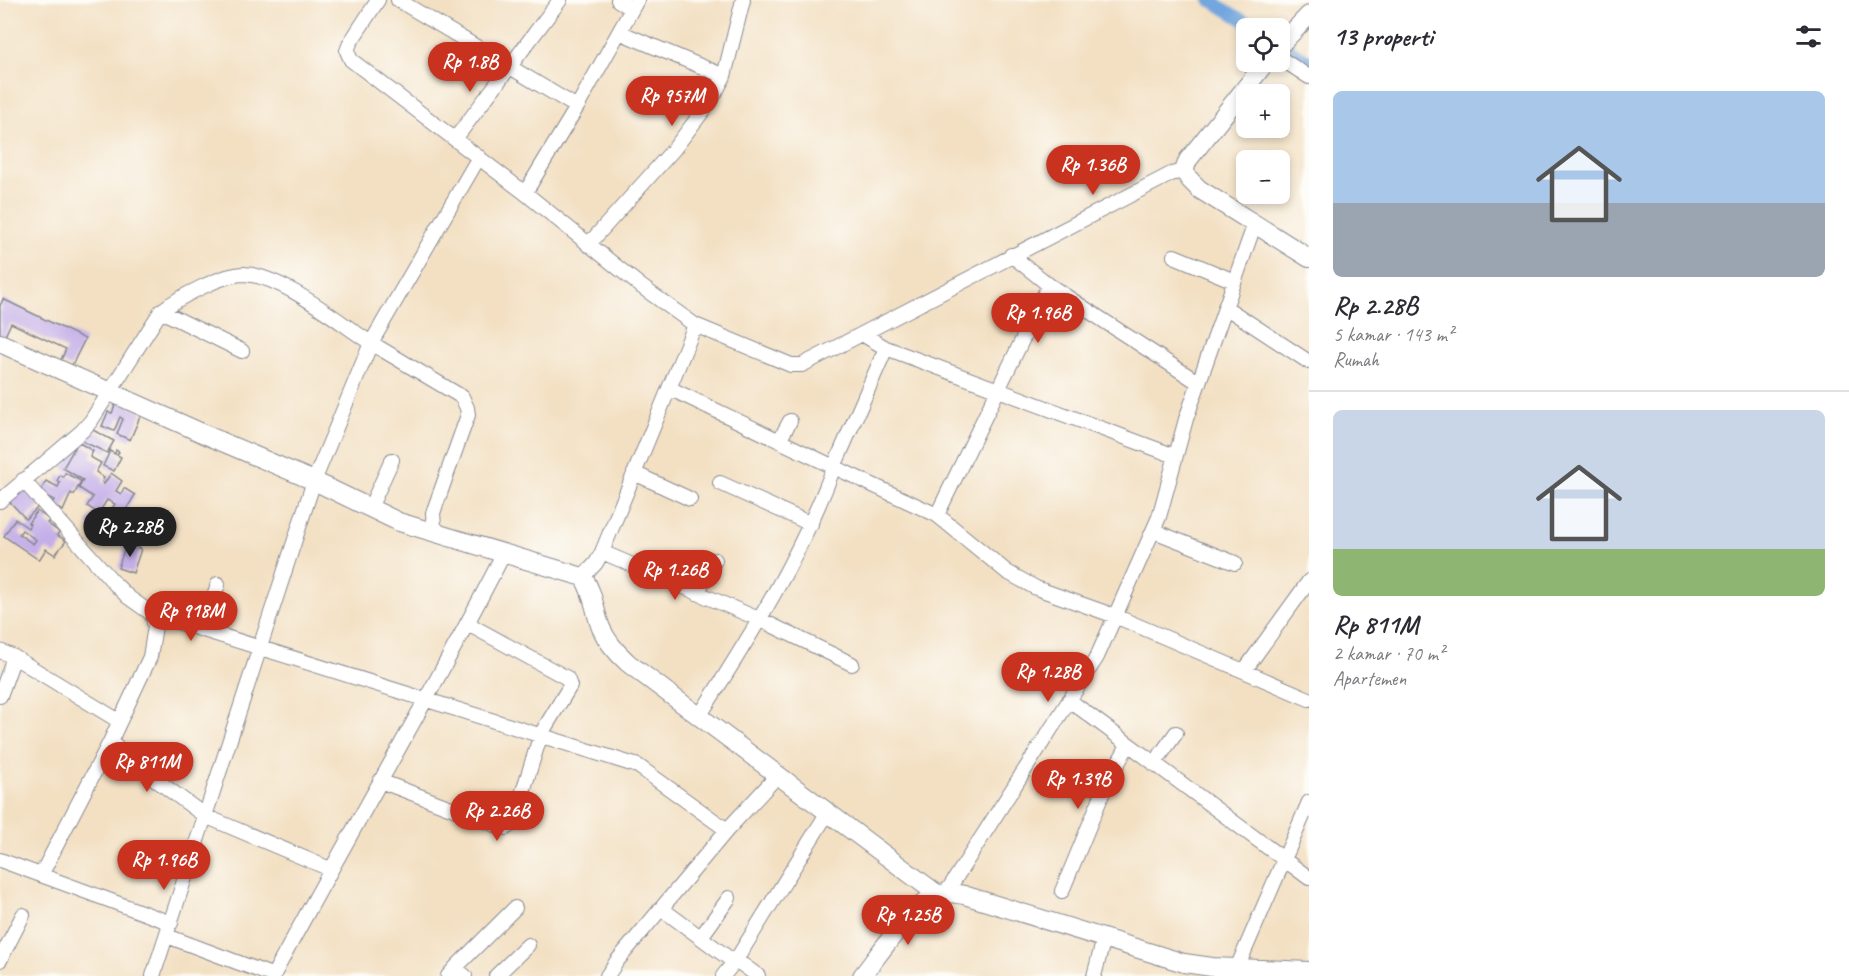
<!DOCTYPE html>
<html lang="id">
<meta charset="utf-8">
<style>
body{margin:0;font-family:Caveat,sans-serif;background:#f7f7f7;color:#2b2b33;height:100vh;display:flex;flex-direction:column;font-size:22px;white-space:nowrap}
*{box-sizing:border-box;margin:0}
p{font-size:20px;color:#7c7c81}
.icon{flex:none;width:33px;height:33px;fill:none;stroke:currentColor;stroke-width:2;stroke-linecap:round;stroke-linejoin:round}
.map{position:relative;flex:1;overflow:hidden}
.side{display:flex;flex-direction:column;background:#fff;width:540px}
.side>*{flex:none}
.tools{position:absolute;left:1236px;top:18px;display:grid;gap:12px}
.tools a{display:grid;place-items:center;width:54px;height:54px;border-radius:9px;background:#fff;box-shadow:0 3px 9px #0003;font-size:30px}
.price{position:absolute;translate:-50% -51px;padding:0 14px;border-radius:21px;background:#c8321e;color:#fff;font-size:20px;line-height:39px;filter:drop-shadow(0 2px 3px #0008)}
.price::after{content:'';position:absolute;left:50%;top:36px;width:18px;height:14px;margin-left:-9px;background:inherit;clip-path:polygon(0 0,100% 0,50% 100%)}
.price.selected{background:#222;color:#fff}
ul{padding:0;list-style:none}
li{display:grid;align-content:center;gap:12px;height:318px;padding:0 24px}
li+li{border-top:2px solid #e1e1e2}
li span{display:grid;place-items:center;height:186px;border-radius:9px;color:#555}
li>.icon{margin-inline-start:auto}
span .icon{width:108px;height:108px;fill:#fffc;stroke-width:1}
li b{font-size:26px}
h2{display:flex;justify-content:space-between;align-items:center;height:72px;padding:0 24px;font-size:26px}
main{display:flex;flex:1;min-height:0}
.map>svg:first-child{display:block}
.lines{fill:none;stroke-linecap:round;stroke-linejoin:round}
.canal{stroke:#72a6de;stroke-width:12}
.building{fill:#c4afe8;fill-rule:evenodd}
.minor-casing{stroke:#878890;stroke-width:16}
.tertiary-casing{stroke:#878890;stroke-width:20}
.minor{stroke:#fff;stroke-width:14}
.tertiary{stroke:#fff;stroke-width:18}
</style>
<main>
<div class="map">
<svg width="1309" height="976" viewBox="0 0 1309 976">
<rect width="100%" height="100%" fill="#fdfcf7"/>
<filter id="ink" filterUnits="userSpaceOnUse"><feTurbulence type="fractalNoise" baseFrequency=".0167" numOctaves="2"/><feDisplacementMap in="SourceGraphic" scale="12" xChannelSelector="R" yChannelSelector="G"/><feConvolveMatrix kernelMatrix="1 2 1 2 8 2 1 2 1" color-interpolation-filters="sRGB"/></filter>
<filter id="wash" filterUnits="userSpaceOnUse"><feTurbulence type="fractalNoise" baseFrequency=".008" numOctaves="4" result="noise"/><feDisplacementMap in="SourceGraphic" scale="24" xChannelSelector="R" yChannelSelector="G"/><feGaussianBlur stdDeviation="1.35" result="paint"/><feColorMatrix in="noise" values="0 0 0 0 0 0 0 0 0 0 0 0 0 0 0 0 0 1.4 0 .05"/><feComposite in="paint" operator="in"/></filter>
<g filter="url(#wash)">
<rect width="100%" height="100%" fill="#f3e0c3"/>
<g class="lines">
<!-- canal -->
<path class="canal" d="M1210,0L1256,28
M1280,43L1309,61"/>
</g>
<g id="blocks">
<!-- building -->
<path class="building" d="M3,299L85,339L71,367L60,362L66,349L11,323L4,338L0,335V306Z
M118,399L142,412L130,440L117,434L123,419L120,417L114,431L102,426L108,412L112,413Z
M89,428L114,441L107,453L82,441Z
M78,442L93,451L90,457L101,463L96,472L104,478L102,482L104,484L111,473L122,481L116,491L121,494L124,488L135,495L120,520L109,513L115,504L107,500L100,511L121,524L112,540L87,524L95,511L87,506L93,497L79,488L83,480L63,468Z
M116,450L119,452L117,455L121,457L114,471L103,466L110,451L115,454Z
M65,473L81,481L74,495L71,493L63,511L51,505L54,500L44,495L45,493L41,491L46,481L58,487L60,483L57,481L60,475L63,477Z
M22,487L40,505L26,519L9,501Z
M37,511L50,520L47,523L59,532L57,535L66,541L55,555L46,549L39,560L4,536L15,519L28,528L30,524L28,523ZM22,530L36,540L33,544L19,534Z
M126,544L141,549L133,573L118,568Z"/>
</g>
</g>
<g filter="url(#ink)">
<use href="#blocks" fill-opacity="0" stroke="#878890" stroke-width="1.5"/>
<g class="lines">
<defs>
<path id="minor" d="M378,0L350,43L347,51L351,60L525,193L642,287L695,325L791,365H802L1171,174L1184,171
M398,0L577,107
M618,0L632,9
M619,32L724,76
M1280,58L1309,77
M455,139L560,0
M525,193L577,107L637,0
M588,245L674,149L712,99L724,76L743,0
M1011,255L1049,285L1199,383
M1174,256L1234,281
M1225,307L1309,362
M161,311L242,351
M862,334L886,348L1175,456
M886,348L834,467L937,515L1007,572L1036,588L1115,616L1309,699
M669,388L834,467C801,556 751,635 700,715
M779,441L790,421
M634,473L690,499
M23,480L115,584L128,597L152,614L638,766L727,830L617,961L607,976
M720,483L811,524
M0,501L82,431L91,421L161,311C178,298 222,274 244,274C283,276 337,321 371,343C401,361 432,379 462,397L467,408L468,415L433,513L434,526L443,537
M370,508L392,460
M937,515L1049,285
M1154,531L1235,563
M602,552L761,620L852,664
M583,577L596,563L602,552L695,325
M697,593L715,560
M204,629L218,584
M0,651L14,657L119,721
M1244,671L1309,581
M0,696L14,657
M1069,700L1309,878
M110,742L159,782L205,816L330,869
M1154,764L1176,733
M380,781L501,827L506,828L513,823L541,734L570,686L567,678L468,624
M727,830L779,774
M0,860L171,923
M41,875L110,742L150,657L155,626L152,614
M1062,891L1106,785L1128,745
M946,893L1097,657L1159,517L1186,419L1255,223
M662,909L734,962
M167,936L274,976
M701,937L729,898
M0,960L23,915
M736,960L758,976
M455,968L515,908
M1237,968L1309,802
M153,976L314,481L371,343L479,157
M273,976C349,834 431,696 504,553
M448,976L455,968L465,976
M496,976L528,945
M723,976L736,960L828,812
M1094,976L1104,938"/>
<path id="tertiary" d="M1280,45L1309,15
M1266,62L1188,160L1184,171L1190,180L1199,189L1309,258
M0,343L220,441L314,481L399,522L583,577C594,593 594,610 601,628C607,642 617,653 628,663L937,894
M862,976C878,956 916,899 940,894C948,892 957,894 964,895L1184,963L1212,967L1309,971"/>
</defs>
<!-- minor casing -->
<use href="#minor" class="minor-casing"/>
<!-- tertiary casing -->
<use href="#tertiary" class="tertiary-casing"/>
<!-- minor -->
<use href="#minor" class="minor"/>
<!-- tertiary -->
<use href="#tertiary" class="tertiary"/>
</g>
</g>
</svg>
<div class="tools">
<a><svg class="icon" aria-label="locate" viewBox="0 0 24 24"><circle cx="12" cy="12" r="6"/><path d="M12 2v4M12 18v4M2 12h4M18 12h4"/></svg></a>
<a>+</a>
<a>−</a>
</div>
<b class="price" style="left:470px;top:93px">Rp 1.8B</b>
<b class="price" style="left:672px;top:127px">Rp 957M</b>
<b class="price" style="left:1093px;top:196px">Rp 1.36B</b>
<b class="price" style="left:1038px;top:344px">Rp 1.96B</b>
<b class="price selected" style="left:130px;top:558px">Rp 2.28B</b>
<b class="price" style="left:675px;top:601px">Rp 1.26B</b>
<b class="price" style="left:191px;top:642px">Rp 918M</b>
<b class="price" style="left:1048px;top:703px">Rp 1.28B</b>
<b class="price" style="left:147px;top:793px">Rp 811M</b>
<b class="price" style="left:1078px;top:810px">Rp 1.39B</b>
<b class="price" style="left:497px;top:842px">Rp 2.26B</b>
<b class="price" style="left:164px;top:891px">Rp 1.96B</b>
<b class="price" style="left:908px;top:946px">Rp 1.25B</b>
</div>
<section class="side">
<h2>13 properti<svg class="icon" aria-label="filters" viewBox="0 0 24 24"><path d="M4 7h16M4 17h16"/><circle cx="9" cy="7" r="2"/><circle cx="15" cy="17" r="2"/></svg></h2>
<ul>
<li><span style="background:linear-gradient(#a9c7e8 60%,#9aa5b1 0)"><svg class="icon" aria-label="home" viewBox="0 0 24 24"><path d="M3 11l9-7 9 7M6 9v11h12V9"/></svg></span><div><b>Rp 2.28B</b><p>5 kamar · 143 m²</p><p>Rumah</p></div></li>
<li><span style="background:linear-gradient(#c9d6e8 75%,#8fb573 0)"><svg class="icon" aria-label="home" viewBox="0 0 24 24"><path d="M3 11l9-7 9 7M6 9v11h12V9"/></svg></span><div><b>Rp 811M</b><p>2 kamar · 70 m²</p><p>Apartemen</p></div></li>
</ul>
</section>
</main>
